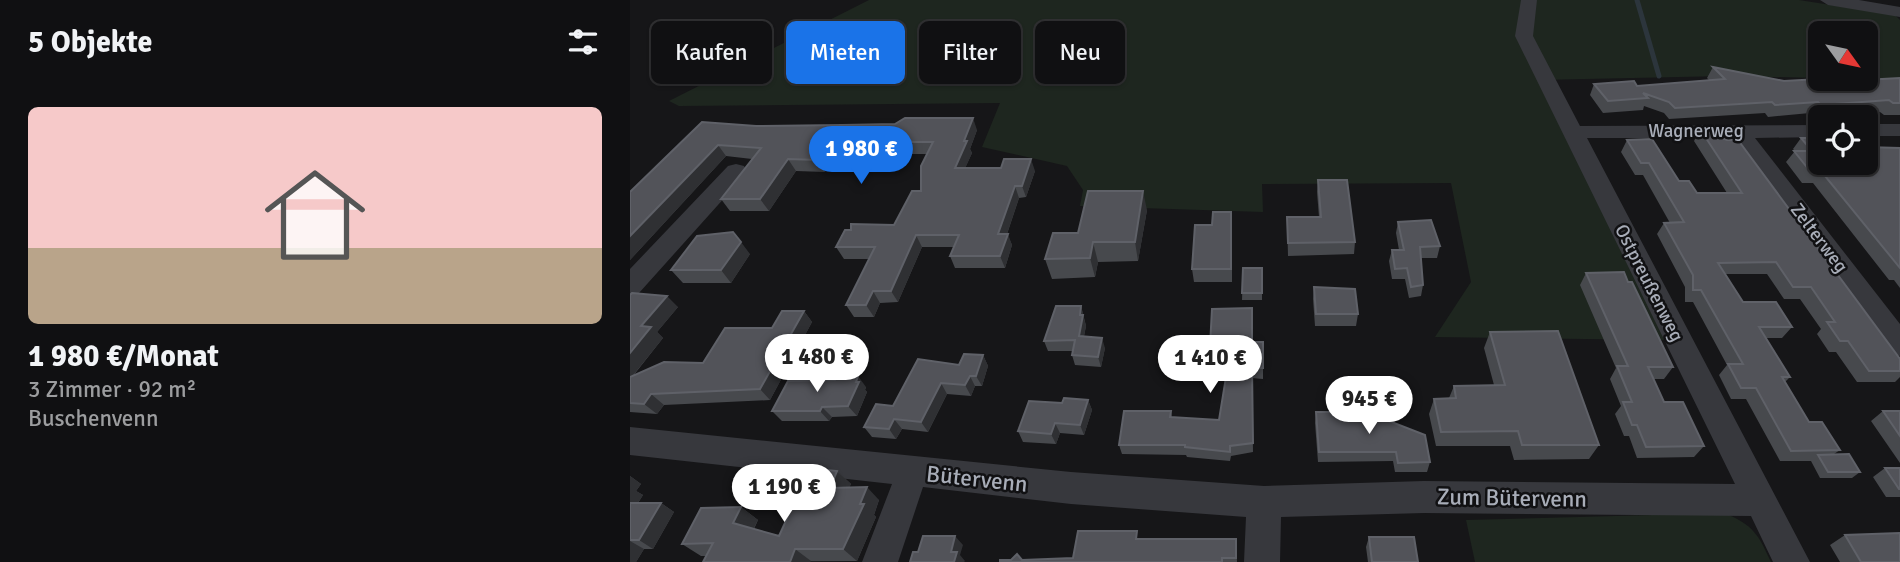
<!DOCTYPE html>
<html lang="de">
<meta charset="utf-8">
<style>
body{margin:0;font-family:Signika,sans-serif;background:#1e1e20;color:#f1f3f6;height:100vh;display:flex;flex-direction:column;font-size:26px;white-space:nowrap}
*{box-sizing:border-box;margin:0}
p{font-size:23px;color:#9c9d9f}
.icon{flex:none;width:38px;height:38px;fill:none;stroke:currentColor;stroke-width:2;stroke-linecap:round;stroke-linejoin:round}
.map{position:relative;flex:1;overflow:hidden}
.side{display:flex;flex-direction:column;background:#101012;width:630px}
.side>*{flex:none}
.guide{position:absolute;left:21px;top:21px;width:665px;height:63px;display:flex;gap:14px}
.needle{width:46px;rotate:123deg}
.controls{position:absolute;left:1178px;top:21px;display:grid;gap:14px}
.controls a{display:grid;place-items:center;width:70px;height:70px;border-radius:10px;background:#101012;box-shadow:0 2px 5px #0004,0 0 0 2px #303032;font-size:35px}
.price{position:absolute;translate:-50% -60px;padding:0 16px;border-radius:24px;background:#fff;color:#222;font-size:23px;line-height:46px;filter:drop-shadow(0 2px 4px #0008)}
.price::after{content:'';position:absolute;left:50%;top:42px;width:21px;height:16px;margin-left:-10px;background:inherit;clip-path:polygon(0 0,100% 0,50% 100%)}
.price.selected{background:#1a73e8;color:#fff}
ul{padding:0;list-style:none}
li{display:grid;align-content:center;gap:14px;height:371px;padding:0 28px}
li span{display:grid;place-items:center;height:217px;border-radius:10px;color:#555}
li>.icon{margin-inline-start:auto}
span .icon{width:126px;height:126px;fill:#fffc;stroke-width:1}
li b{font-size:30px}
h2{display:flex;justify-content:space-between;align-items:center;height:84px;padding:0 28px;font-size:30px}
.tag{padding:0 24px;border-radius:10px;background:#101012;box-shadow:0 2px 5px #0004,0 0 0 2px #303032;font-size:24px;line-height:63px}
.tag.selected{background:#1a73e8;color:#fff}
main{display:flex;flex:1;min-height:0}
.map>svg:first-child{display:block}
.green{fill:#1e261f}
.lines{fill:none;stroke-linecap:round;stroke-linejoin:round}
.stream{stroke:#2c353c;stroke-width:5}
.minor{fill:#37383d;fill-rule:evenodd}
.wall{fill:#47494d}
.shaded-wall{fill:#2f3033}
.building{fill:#525359;stroke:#5f6168;stroke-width:2}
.labels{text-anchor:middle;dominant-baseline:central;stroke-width:5;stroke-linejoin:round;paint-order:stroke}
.street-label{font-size:19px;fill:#a8adb8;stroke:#111113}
.near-street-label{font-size:23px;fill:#a8adb8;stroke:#111113}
</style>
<main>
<section class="side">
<h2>5 Objekte<svg class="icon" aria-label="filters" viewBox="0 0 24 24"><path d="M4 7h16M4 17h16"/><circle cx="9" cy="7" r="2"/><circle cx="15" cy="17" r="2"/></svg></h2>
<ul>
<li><span style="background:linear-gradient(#f6c9c9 65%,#b9a48a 0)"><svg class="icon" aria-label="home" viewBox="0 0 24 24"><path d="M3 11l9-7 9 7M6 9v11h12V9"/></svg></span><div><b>1 980 €/Monat</b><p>3 Zimmer · 92 m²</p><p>Buschenvenn</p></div></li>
</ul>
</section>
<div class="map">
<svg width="1270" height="562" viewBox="0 0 1270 562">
<rect width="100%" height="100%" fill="#161618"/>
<!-- green -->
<path class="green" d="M239,0H1169L1265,15L1270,20V80L1225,79H1236V33H1190V78L1096,76L908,80L1038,340L805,337L841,282L821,183L632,184L633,212L450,206L453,190L437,166L352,147L370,103L49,106L39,101Z
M1095,513C1124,526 1128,534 1141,562H845L836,520Z"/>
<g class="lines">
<!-- stream -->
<path class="stream" d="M1007,0L1029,76"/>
<!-- minor -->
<path class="minor" d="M891,0H907L903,36L950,126L1190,125V137L1125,138L1270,324V356L1260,353L1103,138H957L1180,562H1143L1121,516L794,513L651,517L650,562H614L616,517L441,504L293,487L268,562H232L262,484L0,455V427L441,472L634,486L794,481L1105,484L885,36Z
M1190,0H1229L1270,7V17L1198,5Z
M1236,124H1270V136H1236Z
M106,164L114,166L117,171L114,176L9,293L0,296V269L98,166Z"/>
</g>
<!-- wall -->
<path class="wall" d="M1083,67L1154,81L1234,80L1270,78V115H1254L1250,112L1183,117L1180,113L1138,117L1135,113L1039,119L1034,113L1014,106L1013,110L973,113L960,95L964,84L1007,86L1079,80L1077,78Z
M72,122L126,126L347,130L340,149L342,153L335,168L405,171L396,197L389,198L377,234L382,245L375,268H325L320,256L324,247H292L268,302L250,303L244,317H224L216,305L239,259H214L206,247L264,225L291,191L297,154H261L258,160H243L232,149L221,167H198L195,172L166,171L139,211H100L91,199L122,159L96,156L0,260V192Z
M1070,129L1270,359V377L1265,382H1227L1206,352H1199L1187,334L1191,329L1170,299H1154L1137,274H1095L1113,302L1162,327L1152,338H1136L1160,377L1155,382L1179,422L1210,450L1204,454L1230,472L1222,478H1190L1181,461H1150L1116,399H1101L1089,375L1097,365L1063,302H1055V287L1027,234L1034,223H1040L1013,175H1005L991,152L997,140L1049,181L1067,193H1097L1064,141Z
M1171,138L1190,163L1270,148V288L1264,280H1259L1183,183H1172L1156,162L1165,151L1163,149Z
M688,180L725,242L724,254L658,256L657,217H689L687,192Z
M517,210L508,261L468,262L465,277L422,279L415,259L448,233Z
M768,222L810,246L807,258H791L793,285L791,296L779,298L775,279H762L759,261L762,250H769L766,233Z
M602,226V282H564L562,269Z
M120,254L101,283H53L41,270Z
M613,268H632V300H612Z
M956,273L1043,367L1034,379H1023L1034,402L1074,446L1064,457L1007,458L999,436H994L985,414L991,406L980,379L986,368L950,285Z
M684,287L728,314L726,326H685L683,299Z
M0,295L48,307L27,332L33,338L3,376L73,363L142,328L174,311L182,322L140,400L34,405L27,414L0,412Z
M451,306L456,326L454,336L475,348L471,367L445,365L442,355L443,351H418L414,341Z
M860,332L969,445L959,459L884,460L880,446H806L799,414L804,399L819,398L824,386L864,385L854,348Z
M622,342L633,368V379L622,378L623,452L601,456L600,461L557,457L556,455L492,454L489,445L541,411L542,417L589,420L595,381L587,380L586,370L589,356H581L580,346Z
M353,355L358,366L352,386H345L341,396L317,394L298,432L272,429L266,439L242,437L234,427L263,406Z
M236,387L235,390L237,392L227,416L202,417L199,421H152L142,411Z
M458,400L462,410L454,435L430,433L426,444L393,442L388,431L432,403Z
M1253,411H1270V463L1241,421Z
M686,412L800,462L797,472H765L763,461L688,462L685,423Z
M1255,468H1270V497H1256L1243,477Z
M207,471L221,484L219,487L249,500L244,515L246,517L227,561L73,562L77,556H71L52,544L111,507L128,520L124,529L149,536L166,499L159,492Z
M0,476L11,484L6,491L13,495L8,503H31L44,512L23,549H14L6,562H0Z
M1215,535L1270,562H1210L1200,545Z
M739,537L788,562H738L736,547Z
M510,539H606L607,562H370L392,560L443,558Z"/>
<!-- shaded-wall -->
<path class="shaded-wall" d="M343,118L347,130L340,149L342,153L330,180L325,168Z
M226,137L232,149L221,167L215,155Z
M255,142L261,154L258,160L252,148Z
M88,145L96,156L0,260V236Z
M191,155L198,167L195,172L188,160Z
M158,159L166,171L139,211L130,199Z
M401,159L405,171L396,197L392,186Z
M385,186L389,198L373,246L368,234Z
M513,191L517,210L508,261L505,242Z
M378,234L382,245L375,268L370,256Z
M286,235L292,247L268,302L261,291Z
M111,242L120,254L101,283L91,270Z
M463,242L468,262L465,277L460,258Z
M243,291L250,303L244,317L236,305Z
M37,296L48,307L27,332L33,338L0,379V353L11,326Z
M451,306L456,326L452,346L449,336L450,315Z
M174,311L182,322L140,400L130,389Z
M472,338L475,348L471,367L468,357Z
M353,355L358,366L352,386L346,376Z
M228,376L236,387L235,390L237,392L227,416L218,406Z
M340,376L345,386L341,396L335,385Z
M311,383L317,394L298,432L291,422Z
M21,394L34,405L27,414L14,404Z
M458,400L462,410L454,435L450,425Z
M192,407L202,417L199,421L190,411Z
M264,419L272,429L266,439L259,429Z
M425,423L430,433L426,444L421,434Z
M207,471L221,484L214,501L200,488Z
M0,476L11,484L6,491L13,495L2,512L0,511Z
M237,487L249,500L244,515L246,517L227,561L213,549Z
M31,503L44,512L23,549L9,540Z
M111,507L128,520L120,536L103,523Z
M325,536L333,545L330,555L335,561L334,562H324L321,552Z
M0,541L14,549L6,562H0Z
M165,549L181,561L180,562H160Z"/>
<!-- building -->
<path class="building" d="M1083,67L1154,81L1190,79H1232L1234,80L1270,78V103H1263L1259,100L1191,105L1188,102L1145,105L1142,102L1045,108L1039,102L1013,93L1018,98L978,101L964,84L1004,81L1007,86L1095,79Z
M275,118H343L334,141H337L325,168H371L374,159H401L392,186H385L368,234H378L370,256H320L329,235H286L261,291H243L236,305H216L245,247H206L215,230H221V224L264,225L282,191H291V166L303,142H255L252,148H237L226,137L215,155H191L188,160L158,159L130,199H91L131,148L88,145L0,236V192L72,122L126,126L212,125L265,124Z
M1070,129L1097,140H1108L1270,359V371H1239L1218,341H1210L1197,322H1205L1181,287H1163L1146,262L1088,263L1113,302H1146L1162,327H1129L1160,377H1152L1179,422H1192L1210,450L1161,451L1126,388H1111L1098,364H1113L1071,290H1063V275L1034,223L1054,222L1019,163H1011L997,140L1022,139L1049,181H1059L1067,193H1112Z
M1171,138H1190V163H1236V147L1270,148V268L1191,171H1180L1164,151H1182Z
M688,180H717L725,242L658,243L657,217H691Z
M458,191H513L505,242H463L460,258L415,259L423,233H448Z
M583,212H601V269H562L565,225H582Z
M801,220L810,246L790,247L793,285L781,287L777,268L765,269L762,250H774L768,222Z
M103,232L111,242L91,270H41L67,236Z
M613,268H632V293H612Z
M994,272L998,282H1002L1043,367H1018L1034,402H1053L1074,446L1016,447L1007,425H1002L993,402H1002L987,366H998L956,273Z
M684,287L725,289L728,314H686Z
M2,293L37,296L11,326L21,327L0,353V295Z
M426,306H451L450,315H453L449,336L472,338L468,357L442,355L445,340L414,341Z
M622,308V342H633V368H622L623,443L600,446V452L555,447V445H489L494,411H541L540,417L589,420L597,371L586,370L592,346H580L582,309Z
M152,311H174L130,389L21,394L14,404L0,403V377L34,362L73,363L95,328H142Z
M928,331L969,445H892L888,431L811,432L804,399L826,398L824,386L875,385L860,332Z
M334,354L353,355L346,376H340L335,385L311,383L291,422L264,419L259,429L234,427L246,404L263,406L288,359L329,365Z
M207,376H228L226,382H229L218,406L192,407L190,411H142L158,381L205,380Z
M434,398L458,400L450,425L425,423L421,434L388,431L399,401L432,403Z
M1253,411H1270V436Z
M686,412H736L795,435L800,462L768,463L766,452H689Z
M1219,454L1230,472H1198L1188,455Z
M170,467L207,471L200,488L237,487L230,504H234L213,549H165L160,562H73L83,543L52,544L71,508L111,507L103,523L149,536L169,492H159Z
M1255,468H1270V489H1269Z
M0,503H31L9,540H0Z
M448,531H507L506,539H606V558H592V562H370V560H381L387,554L392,560L443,558Z
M1270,533V562H1231L1215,535Z
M293,536H325L321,552H327L324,562H280L283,552H288Z
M739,537H784L788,562H742Z"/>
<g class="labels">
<!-- street labels -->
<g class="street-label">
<text x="1066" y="131">Wagnerweg</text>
<text transform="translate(1189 238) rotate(53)">Zelterweg</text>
<text transform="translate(1019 283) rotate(63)">Ostpreußenweg</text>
</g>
<!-- near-street labels -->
<g class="near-street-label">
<text transform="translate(347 479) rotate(6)">Bütervenn</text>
<text transform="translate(882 498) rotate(1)">Zum Bütervenn</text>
</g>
</g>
</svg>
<div class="controls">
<a><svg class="needle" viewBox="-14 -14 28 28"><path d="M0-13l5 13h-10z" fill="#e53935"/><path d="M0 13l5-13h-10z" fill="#9c9d9f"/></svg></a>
<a><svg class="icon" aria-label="locate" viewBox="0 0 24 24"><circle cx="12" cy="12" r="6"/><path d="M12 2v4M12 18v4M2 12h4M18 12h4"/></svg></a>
</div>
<b class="price selected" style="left:231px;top:186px">1 980 €</b>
<b class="price" style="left:187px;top:394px">1 480 €</b>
<b class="price" style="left:580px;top:395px">1 410 €</b>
<b class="price" style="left:739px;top:436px">945 €</b>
<b class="price" style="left:154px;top:524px">1 190 €</b>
<div class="guide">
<a class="tag">Kaufen</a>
<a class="tag selected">Mieten</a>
<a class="tag">Filter</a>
<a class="tag">Neu</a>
</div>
</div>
</main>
